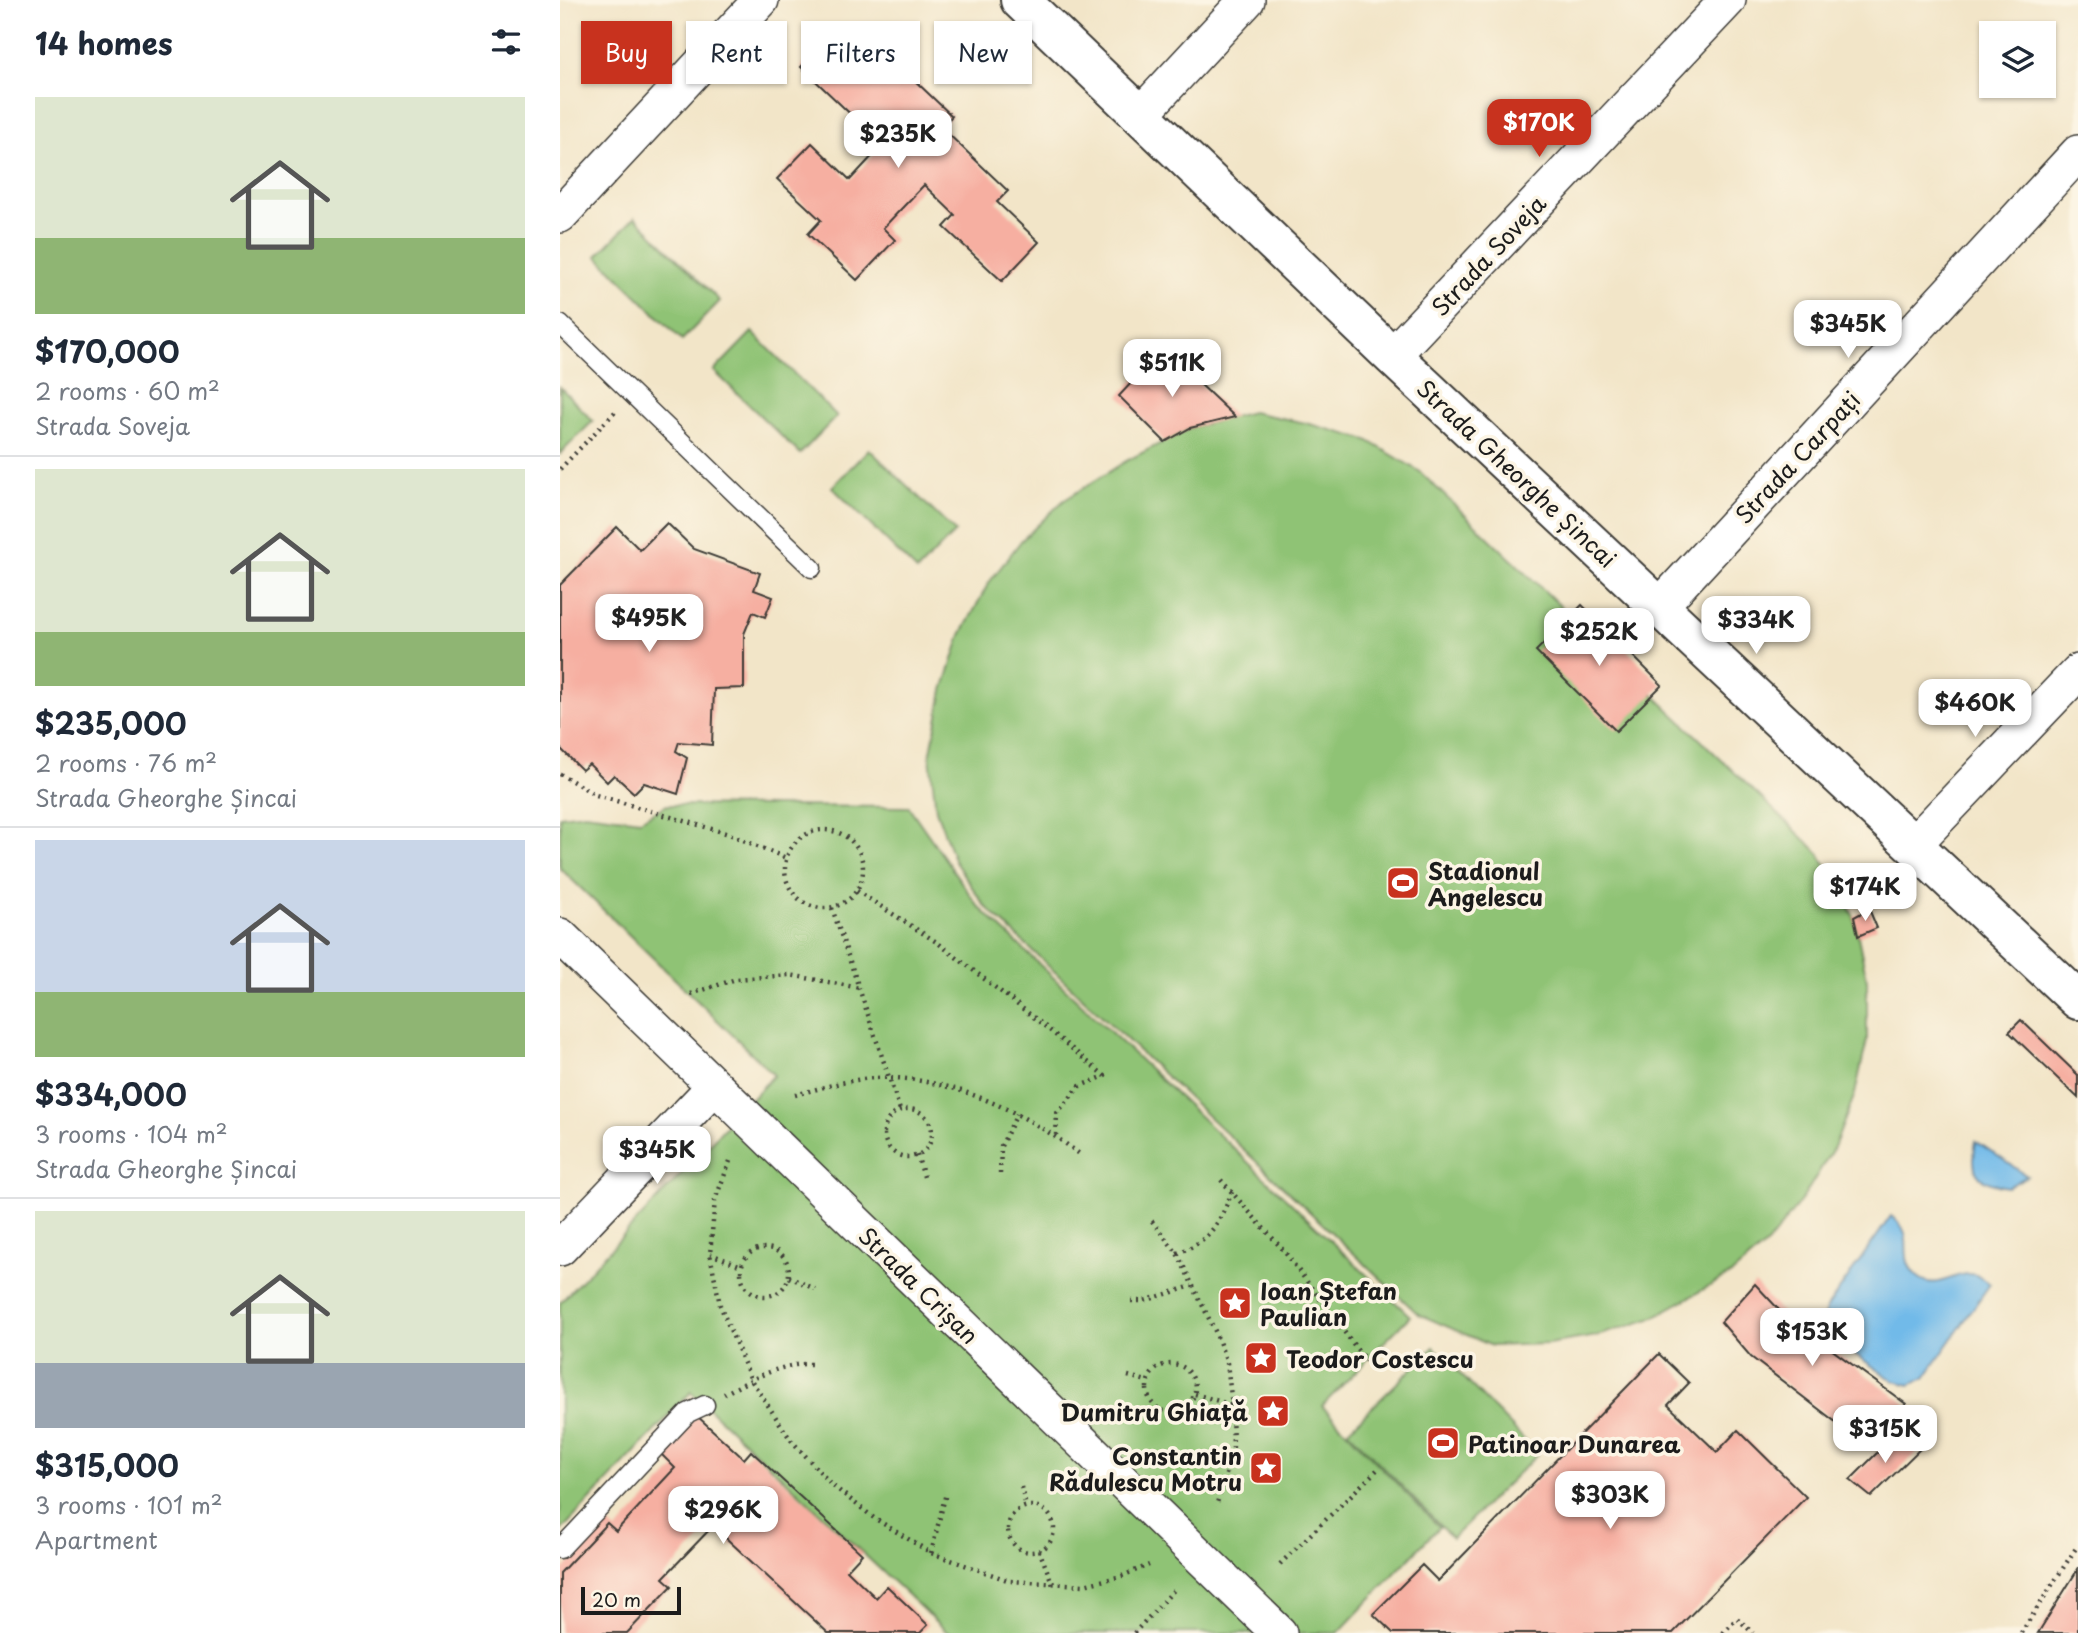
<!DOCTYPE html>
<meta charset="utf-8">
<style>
body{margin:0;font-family:"Playpen Sans",sans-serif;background:#f2f2f3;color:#1f2937;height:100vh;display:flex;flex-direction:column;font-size:26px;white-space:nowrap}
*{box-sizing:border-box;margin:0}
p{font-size:23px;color:#747a83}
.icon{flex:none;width:38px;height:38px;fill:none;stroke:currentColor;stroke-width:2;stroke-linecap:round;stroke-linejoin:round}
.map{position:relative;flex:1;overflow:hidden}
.panel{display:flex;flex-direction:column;background:#fff;width:560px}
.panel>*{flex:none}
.guide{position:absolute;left:21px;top:21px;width:665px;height:63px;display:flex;gap:14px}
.tools{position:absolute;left:1419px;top:21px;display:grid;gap:14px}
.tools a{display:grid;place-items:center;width:77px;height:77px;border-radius:0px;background:#fff;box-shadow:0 2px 5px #0004;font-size:35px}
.scale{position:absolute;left:21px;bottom:18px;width:100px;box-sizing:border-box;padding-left:7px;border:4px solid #1c1c1c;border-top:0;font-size:19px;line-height:24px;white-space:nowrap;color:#1c1c1c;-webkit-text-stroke:5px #fcf5e5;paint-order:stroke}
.price{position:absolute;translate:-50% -60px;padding:0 16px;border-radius:14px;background:#fff;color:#222;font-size:23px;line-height:46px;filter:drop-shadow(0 2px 4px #0008)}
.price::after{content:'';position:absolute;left:50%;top:42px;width:21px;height:16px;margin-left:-10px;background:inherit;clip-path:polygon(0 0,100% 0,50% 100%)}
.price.current{background:#c8321e;color:#fff}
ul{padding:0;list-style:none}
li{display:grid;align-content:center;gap:14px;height:371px;padding:0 35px}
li+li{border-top:2px solid #e0e1e3}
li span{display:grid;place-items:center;height:217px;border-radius:0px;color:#555}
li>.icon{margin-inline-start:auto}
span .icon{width:126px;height:126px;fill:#fffc;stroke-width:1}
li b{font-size:30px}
h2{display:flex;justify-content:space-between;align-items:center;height:84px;padding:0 35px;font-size:30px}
.tag{padding:0 24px;border-radius:0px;background:#fff;box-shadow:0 2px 5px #0004;font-size:24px;line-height:63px}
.tag.current{background:#c8321e;color:#fff}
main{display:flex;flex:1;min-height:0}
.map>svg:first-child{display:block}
.green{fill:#8fc374;stroke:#567048;stroke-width:2}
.water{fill:#71bae9;stroke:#466b82;stroke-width:2}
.building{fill:#f6afa1}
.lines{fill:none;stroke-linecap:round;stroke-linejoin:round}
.lane-casing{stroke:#3c3a36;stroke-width:21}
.street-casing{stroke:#3c3a36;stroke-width:38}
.secondary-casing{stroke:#3c3a36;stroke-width:42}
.path{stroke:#3c3a36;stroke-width:4.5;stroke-dasharray:2 5;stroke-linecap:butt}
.lane{stroke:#fff;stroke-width:18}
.street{stroke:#fff;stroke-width:35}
.secondary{stroke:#fff;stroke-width:38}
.labels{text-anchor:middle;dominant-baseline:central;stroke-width:7;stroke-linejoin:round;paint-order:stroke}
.street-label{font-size:23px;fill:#1c1c1c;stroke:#fcf5e5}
.poi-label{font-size:23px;font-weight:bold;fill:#1c1c1c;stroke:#fcf5e5;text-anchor:start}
</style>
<main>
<section class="panel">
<h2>14 homes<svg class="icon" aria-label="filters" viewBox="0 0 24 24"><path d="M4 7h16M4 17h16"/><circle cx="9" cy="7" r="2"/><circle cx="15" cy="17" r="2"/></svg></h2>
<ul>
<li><span style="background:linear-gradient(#dfe7d0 65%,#8fb573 0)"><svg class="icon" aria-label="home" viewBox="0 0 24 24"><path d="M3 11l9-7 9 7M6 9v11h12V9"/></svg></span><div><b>$170,000</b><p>2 rooms · 60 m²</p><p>Strada Soveja</p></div></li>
<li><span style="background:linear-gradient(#dfe7d0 75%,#8fb573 0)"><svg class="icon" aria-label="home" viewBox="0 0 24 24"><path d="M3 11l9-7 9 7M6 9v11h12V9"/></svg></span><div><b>$235,000</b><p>2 rooms · 76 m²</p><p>Strada Gheorghe Șincai</p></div></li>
<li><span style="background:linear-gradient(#c9d6e8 70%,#8fb573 0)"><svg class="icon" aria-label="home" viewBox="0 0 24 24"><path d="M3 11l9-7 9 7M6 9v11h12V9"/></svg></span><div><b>$334,000</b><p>3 rooms · 104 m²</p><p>Strada Gheorghe Șincai</p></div></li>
<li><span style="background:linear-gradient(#dfe7d0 70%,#9aa5b1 0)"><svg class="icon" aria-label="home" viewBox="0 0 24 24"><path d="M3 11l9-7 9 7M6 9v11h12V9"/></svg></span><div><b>$315,000</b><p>3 rooms · 101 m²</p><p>Apartment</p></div></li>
</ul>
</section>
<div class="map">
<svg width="1518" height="1633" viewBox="0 0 1518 1633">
<rect width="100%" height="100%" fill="#fcf5e5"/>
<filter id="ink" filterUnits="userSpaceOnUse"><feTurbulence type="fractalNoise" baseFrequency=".0143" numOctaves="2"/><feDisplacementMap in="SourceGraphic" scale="14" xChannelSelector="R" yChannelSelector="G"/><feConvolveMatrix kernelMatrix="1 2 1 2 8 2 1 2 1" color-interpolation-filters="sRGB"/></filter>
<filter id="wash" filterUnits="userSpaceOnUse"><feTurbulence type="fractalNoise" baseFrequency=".00686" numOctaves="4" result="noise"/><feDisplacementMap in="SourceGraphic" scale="28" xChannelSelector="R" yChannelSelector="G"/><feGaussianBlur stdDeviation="1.57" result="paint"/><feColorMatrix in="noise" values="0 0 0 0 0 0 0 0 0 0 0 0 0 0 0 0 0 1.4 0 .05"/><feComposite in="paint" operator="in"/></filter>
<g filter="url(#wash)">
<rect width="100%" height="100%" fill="#f2e5c8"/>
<!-- green -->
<path class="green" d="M75,217L160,301L122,340L37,256Z
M192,332L277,416L240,454L154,371Z
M0,387L33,421L0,454Z
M692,412L746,423L807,440L859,471L1259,853L1294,917L1307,980V1040L1295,1094L1274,1147L1243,1198L1208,1243L1173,1273L1090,1319L1037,1336L988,1344L932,1346L858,1314L424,905L395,862L376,810L370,757L383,690L401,635L428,584L461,541L503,501L566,461L630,428Z
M309,449L395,532L357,571L272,487Z
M107,805L349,807L418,906L850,1316L762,1406L879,1527L778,1633H388L131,1392L0,1532V1303L214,1075L0,868V816L25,813L80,820Z
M874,1347L978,1454L892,1538L788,1431Z"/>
<!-- water -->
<path class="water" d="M1416,1141L1467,1176L1448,1187C1415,1182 1410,1173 1416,1141Z
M1331,1216C1360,1236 1334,1256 1358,1277C1378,1293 1395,1269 1416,1275C1420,1277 1426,1282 1430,1284L1365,1378L1350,1385L1334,1381L1273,1339L1263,1324L1266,1309Z"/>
<g id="blocks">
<!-- building -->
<path class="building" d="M275,31L317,70L330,57L392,116L381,127L448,191L437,202L479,242L442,281L384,227L395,215L364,185L323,228L335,240L297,280L248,234L261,220L217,179L252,143L290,180L330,137L309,118L302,125L241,67Z
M603,349L675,417L630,428L605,442L559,396Z
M107,523L134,549L200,573L194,590L213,597L205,617L193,612L184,634V688L154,689L152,745L119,742L116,751L127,758L118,794L84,783L74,793L54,775L47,782L29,764L22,770L0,748V585L57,527L80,550Z
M1022,605L1102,685L1056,731L976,651Z
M1309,909L1317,928L1298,936L1294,917Z
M1461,1020L1518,1075V1098L1449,1032Z
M1195,1284L1222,1313L1346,1404L1311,1449L1191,1357L1161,1322Z
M1099,1354L1129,1383L1108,1405L1157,1452L1178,1430L1246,1497L1113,1633H833L813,1614L862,1565L878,1581Z
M136,1415L184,1459L191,1451L302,1554L287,1570L316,1598L327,1586L368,1625L360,1633H268L153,1526L103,1578L112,1586L67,1633H0V1573L47,1523L56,1531L115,1468L100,1453Z
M1337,1433L1360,1449L1311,1497L1290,1480Z
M1518,1569V1633H1478Z"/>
</g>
</g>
<g filter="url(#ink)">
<use href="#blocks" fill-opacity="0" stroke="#3c3a36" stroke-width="2"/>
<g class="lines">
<defs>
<path id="lane" d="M0,324L252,568
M0,1549L128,1413L145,1405"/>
<path id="street" d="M581,114L687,0
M0,215L201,0
M832,356L1168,0
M1100,606L1518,153
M1353,845L1518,672
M0,936L719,1633
M0,1248L155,1086"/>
<path id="secondary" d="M460,0L832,356L1518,1000"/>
</defs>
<!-- lane casing -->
<use href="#lane" class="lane-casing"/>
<!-- street casing -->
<use href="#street" class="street-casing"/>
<!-- secondary casing -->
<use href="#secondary" class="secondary-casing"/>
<!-- path -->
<path class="path" d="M0,469L55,412
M0,774L36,795L169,834L226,858
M225 869a39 39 0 1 1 78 0a39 39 0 1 1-78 0Z
M297,891L378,943L476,1019L545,1076L520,1086L497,1113L496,1136
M272,908L340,1110
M131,994L176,979L230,975L300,988
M235,1095C257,1089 281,1082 303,1079C378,1070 465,1111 522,1156
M324 1133a24 24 0 1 1 48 0a24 24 0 1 1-48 0Z
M357,1155L365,1180
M170,1161L155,1200L150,1254L160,1305L191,1380L231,1440L272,1485L314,1518L371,1553L450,1581L524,1585L562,1576L589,1565
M440,1174L441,1146L457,1114
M661,1180L724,1251L806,1361
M592,1221L617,1253L655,1331L667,1363L672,1405L673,1452L657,1503
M181 1272a24 24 0 1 1 48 0a24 24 0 1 1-48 0Z
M617,1253C650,1241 659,1224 672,1192
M150,1254L182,1266
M229,1277L255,1289
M571,1301H584L632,1286
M587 1388a24 24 0 1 1 48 0a24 24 0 1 1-48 0Z
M568,1376L587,1381
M164,1394C190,1380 221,1363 251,1364
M635,1394L672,1405
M461,1487L466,1506
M448 1529a23 23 0 1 1 46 0a23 23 0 1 1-46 0Z
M479,1550L493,1585
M371,1553L386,1493
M720,1564L820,1467
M574,1633L614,1590
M1163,1633L1177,1618L1193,1633
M1461,1633L1518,1545"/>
<!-- lane -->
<use href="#lane" class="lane"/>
<!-- street -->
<use href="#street" class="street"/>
<!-- secondary -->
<use href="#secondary" class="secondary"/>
</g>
</g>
<!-- icons -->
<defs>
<symbol id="stadium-square" viewBox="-11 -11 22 22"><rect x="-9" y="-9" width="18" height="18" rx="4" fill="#c8321e" stroke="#fcf5e5"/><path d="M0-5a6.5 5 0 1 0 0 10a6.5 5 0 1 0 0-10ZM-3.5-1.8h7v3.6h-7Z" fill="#fff"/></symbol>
<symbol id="sight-square" viewBox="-11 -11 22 22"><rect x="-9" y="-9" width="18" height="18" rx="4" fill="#c8321e" stroke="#fcf5e5"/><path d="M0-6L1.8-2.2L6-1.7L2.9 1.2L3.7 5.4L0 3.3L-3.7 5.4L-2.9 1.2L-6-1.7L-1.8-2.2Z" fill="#fff"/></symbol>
</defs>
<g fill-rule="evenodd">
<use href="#stadium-square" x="824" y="864" width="38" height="38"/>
<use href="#sight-square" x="656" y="1284" width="38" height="38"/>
<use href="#sight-square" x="682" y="1339" width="38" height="38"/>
<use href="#sight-square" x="694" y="1392" width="38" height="38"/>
<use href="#stadium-square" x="864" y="1424" width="38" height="38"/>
<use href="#sight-square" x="687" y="1449" width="38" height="38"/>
</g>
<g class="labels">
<!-- street labels -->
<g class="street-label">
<text transform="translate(928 255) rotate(-47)">Strada Soveja</text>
<text transform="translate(1237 457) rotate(-47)">Strada Carpați</text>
<text transform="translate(957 473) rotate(43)">Strada Gheorghe Șincai</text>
<text transform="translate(359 1285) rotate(44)">Strada Crișan</text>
</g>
<!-- poi labels -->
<g class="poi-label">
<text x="868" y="870">Stadionul<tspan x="868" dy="26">Angelescu</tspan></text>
<text x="700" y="1290">Ioan Ștefan<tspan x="700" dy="26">Paulian</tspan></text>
<text x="726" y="1358">Teodor Costescu</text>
<text x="688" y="1411" text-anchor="end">Dumitru Ghiață</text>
<text x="908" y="1443">Patinoar Dunarea</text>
<text x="682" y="1455" text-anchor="end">Constantin<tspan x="682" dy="26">Rădulescu Motru</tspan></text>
</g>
</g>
</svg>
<div class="tools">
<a><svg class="icon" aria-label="layers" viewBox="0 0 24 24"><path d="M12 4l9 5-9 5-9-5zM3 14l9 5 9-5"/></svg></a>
</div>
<div class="scale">20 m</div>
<b class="price current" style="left:979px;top:159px">$170K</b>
<b class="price" style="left:338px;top:170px">$235K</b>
<b class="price" style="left:1288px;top:360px">$345K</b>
<b class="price" style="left:612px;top:399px">$511K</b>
<b class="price" style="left:89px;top:654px">$495K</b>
<b class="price" style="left:1196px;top:656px">$334K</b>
<b class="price" style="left:1039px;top:668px">$252K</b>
<b class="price" style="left:1415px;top:739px">$460K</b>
<b class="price" style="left:1305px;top:923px">$174K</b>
<b class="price" style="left:97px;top:1186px">$345K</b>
<b class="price" style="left:1252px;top:1368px">$153K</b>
<b class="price" style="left:1325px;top:1465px">$315K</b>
<b class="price" style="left:1050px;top:1531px">$303K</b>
<b class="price" style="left:163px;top:1546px">$296K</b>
<div class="guide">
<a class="tag current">Buy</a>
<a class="tag">Rent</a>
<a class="tag">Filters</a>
<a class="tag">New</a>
</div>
</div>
</main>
